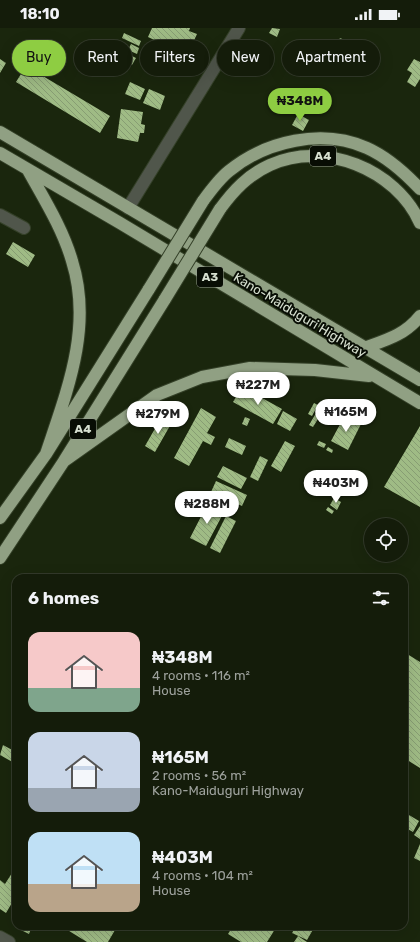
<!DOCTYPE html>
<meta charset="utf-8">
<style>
body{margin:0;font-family:Rubik,sans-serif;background:#212918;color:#f1f3f6;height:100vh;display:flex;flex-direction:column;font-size:15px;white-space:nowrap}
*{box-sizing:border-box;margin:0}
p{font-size:13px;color:#9da19c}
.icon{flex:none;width:22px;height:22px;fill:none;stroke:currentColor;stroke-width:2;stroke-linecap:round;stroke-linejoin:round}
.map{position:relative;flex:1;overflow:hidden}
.drawer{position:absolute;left:12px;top:546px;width:396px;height:356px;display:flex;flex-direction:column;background:#141c0a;border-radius:12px;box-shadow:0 4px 16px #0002,0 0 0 1px #333a2b}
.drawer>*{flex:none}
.banner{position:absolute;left:12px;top:12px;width:396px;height:36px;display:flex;gap:8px}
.fabs{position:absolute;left:364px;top:490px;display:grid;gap:8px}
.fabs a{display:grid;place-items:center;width:44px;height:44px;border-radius:50%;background:#141c0a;box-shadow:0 4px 16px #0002,0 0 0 1px #333a2b;font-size:20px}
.price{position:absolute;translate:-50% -34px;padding:0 9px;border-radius:14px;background:#fff;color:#222;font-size:13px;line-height:26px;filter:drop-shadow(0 1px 2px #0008)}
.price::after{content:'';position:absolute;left:50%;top:24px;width:12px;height:9px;margin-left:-6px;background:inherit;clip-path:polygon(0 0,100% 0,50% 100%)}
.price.selected{background:#8ecd42;color:#111}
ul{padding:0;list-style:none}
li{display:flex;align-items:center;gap:12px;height:100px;padding:0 16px}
li span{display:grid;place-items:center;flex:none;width:112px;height:80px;border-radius:12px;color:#555}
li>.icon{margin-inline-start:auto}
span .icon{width:48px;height:48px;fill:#fffc;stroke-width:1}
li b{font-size:17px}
h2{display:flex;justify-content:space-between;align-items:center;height:48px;padding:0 16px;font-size:17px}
.tag{padding:0 14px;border-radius:18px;background:#141c0a;box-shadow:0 4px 16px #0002,0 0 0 1px #333a2b;font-size:14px;line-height:36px}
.tag.selected{background:#8ecd42;color:#111}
.status{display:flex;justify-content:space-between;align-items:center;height:28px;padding:0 20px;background:#141c0a;direction:ltr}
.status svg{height:11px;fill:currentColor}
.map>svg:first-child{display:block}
.building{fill:url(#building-back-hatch)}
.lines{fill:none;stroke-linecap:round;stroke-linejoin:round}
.minor-casing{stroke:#344028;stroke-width:14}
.highway-casing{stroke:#344028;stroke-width:14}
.minor{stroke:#50564b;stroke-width:12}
.highway{stroke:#90a083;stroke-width:12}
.highway-bridge-casing{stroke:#344028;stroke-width:14;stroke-linecap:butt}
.highway-bridge{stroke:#90a083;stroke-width:12}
.labels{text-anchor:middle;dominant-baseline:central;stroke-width:4;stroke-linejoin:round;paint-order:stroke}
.shield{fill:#080d04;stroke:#99a193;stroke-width:1}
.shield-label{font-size:12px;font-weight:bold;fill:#d7e0d0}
.street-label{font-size:13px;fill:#d7e0d0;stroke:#080d04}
</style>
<div class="status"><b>18:10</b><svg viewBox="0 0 49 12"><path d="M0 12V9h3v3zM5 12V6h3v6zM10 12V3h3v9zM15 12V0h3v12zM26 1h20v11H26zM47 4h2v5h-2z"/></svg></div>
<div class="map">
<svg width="420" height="914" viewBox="0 0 420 914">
<defs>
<pattern id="building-back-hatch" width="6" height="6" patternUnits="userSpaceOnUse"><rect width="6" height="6" fill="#9fbb85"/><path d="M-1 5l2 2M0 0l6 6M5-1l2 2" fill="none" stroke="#879d73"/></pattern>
</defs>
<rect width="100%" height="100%" fill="#1a260d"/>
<!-- building -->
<path class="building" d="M152,0H190L189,3L197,6L192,17L187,15L181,29L168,23L169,19L148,9Z
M272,0L280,1L277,9L269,5Z
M124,5L141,13L139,18L122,10Z
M340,10L349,14L338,36L330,32Z
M131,16L139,20L137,26L128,22Z
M147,17L167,26L164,32L144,23Z
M124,24L136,30L132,37L121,32Z
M0,31L6,35L0,45Z
M414,31L420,34V51L415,59L407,54L412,45L407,42Z
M26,38L110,88L100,105L16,54Z
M130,54L145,61L140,72L125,66Z
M149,61L165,68L160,82L143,75Z
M121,81L143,84L141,96L145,97L144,105H140L138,114L117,110Z
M298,86L309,92L303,103L292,97Z
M13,214L35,227L28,239L6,226Z
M242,359L282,381L273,396L233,374Z
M314,375L318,377L312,388L308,386Z
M322,375L326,378L313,399L309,397Z
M201,380L216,389L207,405L215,409L211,417L203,413L189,438L174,430Z
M283,383L297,391L290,403L277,396Z
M345,387L361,396L348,422L331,413Z
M245,389L250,391L247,398L242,396Z
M161,390L171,396L155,424L145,418Z
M420,398V479L384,459Z
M229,410L246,418L242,427L225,419Z
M285,413L295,418L281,444L271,438Z
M319,413L326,416L324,420L317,417Z
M328,419L333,422L332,425L326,422Z
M260,428L268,432L258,453L250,449Z
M223,438L247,450L241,461L217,449Z
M216,453L247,467L242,478L211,464Z
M352,458L358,462L355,466L349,462Z
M334,470L341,474L337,482L330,477Z
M208,475L224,484L206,518L190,510Z
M328,479L334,483L332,486L326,482Z
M226,488L236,493L220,525L210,520Z
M404,624L420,634V740L404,730V669L408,662L404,659Z
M3,717L16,724V736L0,727Z
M404,784L419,793L413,804L404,799Z
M420,798V811L414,807Z
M420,816V833L414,830Z
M12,845L16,847V868L6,885L0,881V852L5,856Z
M20,898H32L29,906L19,901Z
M61,898H108L115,902L108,914H87Z
M233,898H277L267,914H241L228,906Z
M296,898H315L307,912L292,905Z
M298,908L307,914H294Z"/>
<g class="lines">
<defs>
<path id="minor" d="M128,180L239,0
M0,187L24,200
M0,909L9,914"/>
<path id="highway" d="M0,104L420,352
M0,125L120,195L420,375
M28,142C44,171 63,201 72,233C93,299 67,363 46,426
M203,173C211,162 219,151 229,143C266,113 322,100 367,120C387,129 405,145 420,161
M220,181C234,162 248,147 270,137C323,112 396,141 420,195
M364,320C386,312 405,307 420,288
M64,433L157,367L202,349L250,340L315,342L369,348
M0,490L46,426L149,261
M0,530L64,433L165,271"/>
</defs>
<!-- minor casing -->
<use href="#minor" class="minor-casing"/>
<!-- highway casing -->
<use href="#highway" class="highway-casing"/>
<!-- minor -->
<use href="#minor" class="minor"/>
<!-- highway -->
<use href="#highway" class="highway"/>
<defs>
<path id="highway-bridge" d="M149,261L203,173
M165,271L220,181"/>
</defs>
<!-- highway-bridge casing -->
<use href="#highway-bridge" class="highway-bridge-casing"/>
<!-- highway-bridge -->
<use href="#highway-bridge" class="highway-bridge"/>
</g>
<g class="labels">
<!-- shield labels -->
<g class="shield">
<rect x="310" y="118" width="26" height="20" rx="3"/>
<rect x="197" y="239" width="26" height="20" rx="3"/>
<rect x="70" y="391" width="26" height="20" rx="3"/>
</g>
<g class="shield-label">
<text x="323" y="128">A4</text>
<text x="210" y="249">A3</text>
<text x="83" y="401">A4</text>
</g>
<!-- street labels -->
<g class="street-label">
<text transform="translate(300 287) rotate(31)">Kano-Maiduguri Highway</text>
</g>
</g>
</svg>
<div class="fabs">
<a><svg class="icon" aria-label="locate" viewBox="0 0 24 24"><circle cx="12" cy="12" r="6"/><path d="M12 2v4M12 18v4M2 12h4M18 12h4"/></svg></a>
</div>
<b class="price selected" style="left:300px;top:94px">₦348M</b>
<b class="price" style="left:258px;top:378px">₦227M</b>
<b class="price" style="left:346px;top:405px">₦165M</b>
<b class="price" style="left:158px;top:407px">₦279M</b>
<b class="price" style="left:336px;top:476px">₦403M</b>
<b class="price" style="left:207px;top:497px">₦288M</b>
<div class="banner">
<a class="tag selected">Buy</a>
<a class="tag">Rent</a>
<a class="tag">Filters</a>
<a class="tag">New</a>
<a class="tag">Apartment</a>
</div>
<section class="drawer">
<h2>6 homes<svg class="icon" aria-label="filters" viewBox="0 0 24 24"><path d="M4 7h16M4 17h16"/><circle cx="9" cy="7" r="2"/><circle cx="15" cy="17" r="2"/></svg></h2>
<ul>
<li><span style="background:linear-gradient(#f6c9c9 70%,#7fa58c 0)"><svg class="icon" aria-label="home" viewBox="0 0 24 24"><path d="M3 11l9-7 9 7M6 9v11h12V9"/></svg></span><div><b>₦348M</b><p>4 rooms · 116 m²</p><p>House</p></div></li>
<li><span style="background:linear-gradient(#c9d6e8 70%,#9aa5b1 0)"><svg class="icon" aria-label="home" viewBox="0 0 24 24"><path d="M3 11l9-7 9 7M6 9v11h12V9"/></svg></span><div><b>₦165M</b><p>2 rooms · 56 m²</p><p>Kano-Maiduguri Highway</p></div></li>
<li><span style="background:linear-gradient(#bfe0f5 65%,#b9a48a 0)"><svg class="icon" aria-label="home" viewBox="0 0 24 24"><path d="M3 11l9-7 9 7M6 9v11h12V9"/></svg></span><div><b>₦403M</b><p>4 rooms · 104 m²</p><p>House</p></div></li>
</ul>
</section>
</div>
